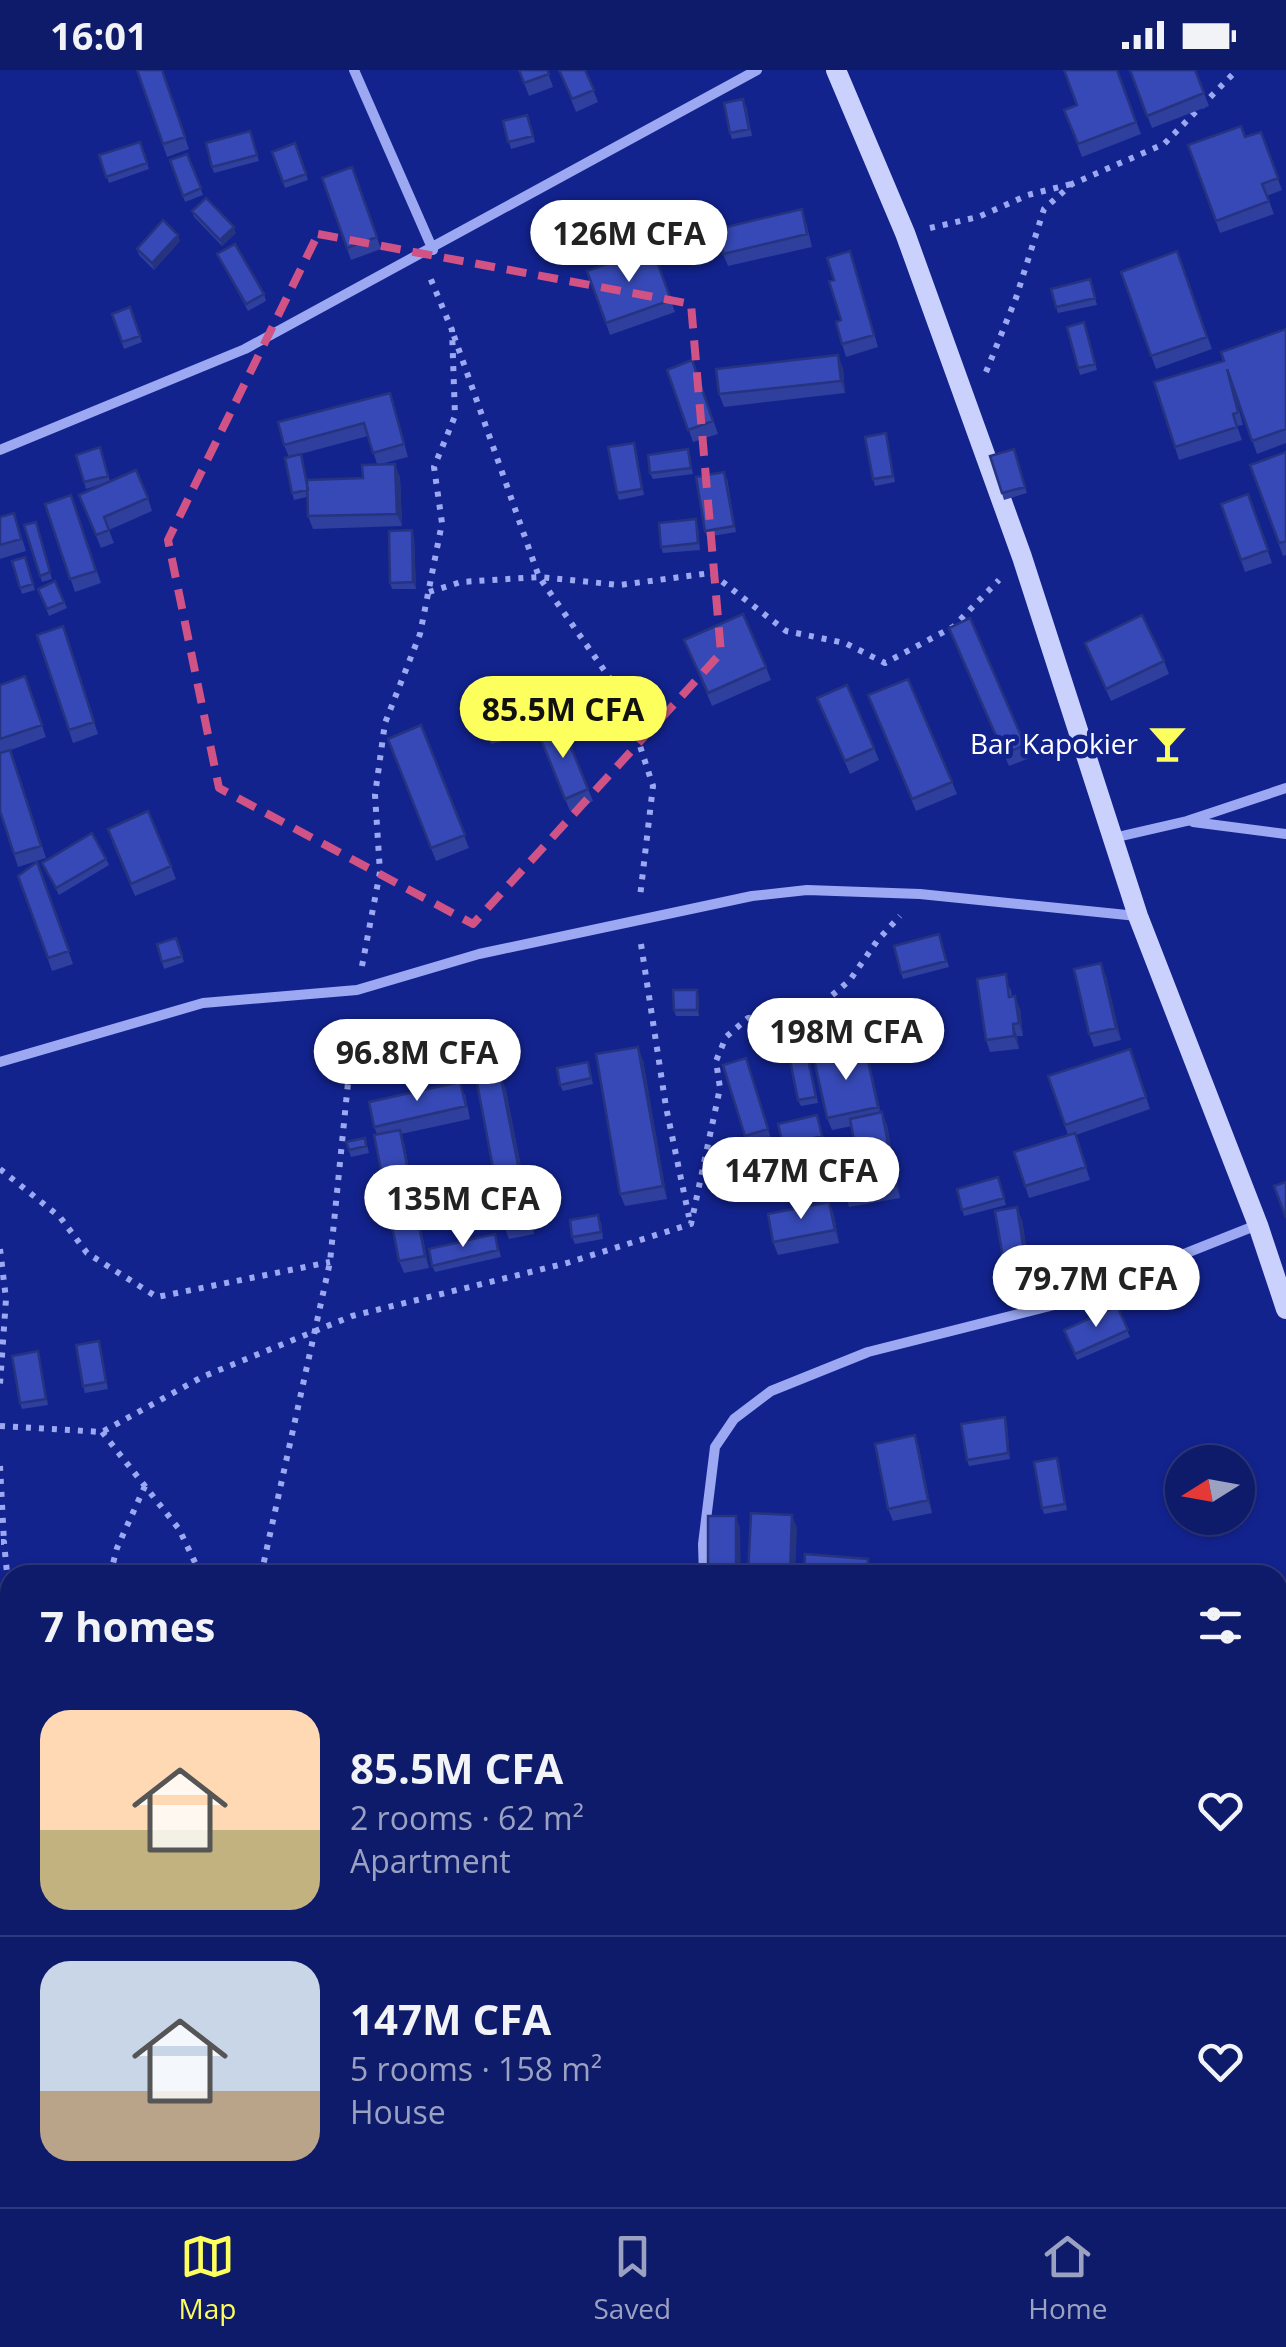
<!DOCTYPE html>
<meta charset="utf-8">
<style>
body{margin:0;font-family:"Open Sans",sans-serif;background:#1c2772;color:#f1f3f6;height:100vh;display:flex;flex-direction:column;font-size:38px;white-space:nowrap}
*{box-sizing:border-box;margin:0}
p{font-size:32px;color:#9ba1c1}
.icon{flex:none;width:55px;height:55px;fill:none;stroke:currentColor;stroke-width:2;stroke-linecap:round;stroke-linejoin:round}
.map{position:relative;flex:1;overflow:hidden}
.side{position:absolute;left:0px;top:1495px;width:1288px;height:642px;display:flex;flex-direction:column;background:#0e1a6a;border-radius:30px 30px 0 0;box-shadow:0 2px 8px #0004,0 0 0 2px #2e387e}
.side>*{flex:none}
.needle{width:65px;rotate:259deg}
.buttons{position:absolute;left:1165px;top:1375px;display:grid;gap:20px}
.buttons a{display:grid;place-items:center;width:90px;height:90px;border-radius:50%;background:#0e1a6a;box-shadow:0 2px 8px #0004,0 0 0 2px #2e387e;font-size:50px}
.price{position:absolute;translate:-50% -85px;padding:0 22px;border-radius:35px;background:#fff;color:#222;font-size:32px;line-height:65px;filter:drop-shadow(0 2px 5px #0008)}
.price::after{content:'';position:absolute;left:50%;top:60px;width:30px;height:22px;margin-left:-15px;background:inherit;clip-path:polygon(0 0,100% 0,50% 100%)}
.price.current{background:#fdff5c;color:#111}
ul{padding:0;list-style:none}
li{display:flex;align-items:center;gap:30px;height:250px;padding:0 40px}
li+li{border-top:2px solid #2e387e}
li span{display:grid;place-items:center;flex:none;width:280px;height:200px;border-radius:30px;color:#555}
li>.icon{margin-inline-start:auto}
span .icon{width:120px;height:120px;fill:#fffc;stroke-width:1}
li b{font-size:42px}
h2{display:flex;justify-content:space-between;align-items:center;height:120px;padding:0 40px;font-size:42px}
.status{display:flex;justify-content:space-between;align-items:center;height:70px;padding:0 50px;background:#0e1a6a;direction:ltr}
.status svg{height:28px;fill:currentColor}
.menu{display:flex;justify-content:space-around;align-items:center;height:140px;border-top:2px solid #2e387e;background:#0e1a6a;font-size:28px;color:#9ba1c1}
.menu a{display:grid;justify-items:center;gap:5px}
.menu .current{color:#fdff5c}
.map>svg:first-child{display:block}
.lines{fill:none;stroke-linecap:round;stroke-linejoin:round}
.path{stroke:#9ca9f2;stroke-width:6;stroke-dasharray:5 8;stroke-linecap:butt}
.minor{stroke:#9ca9f2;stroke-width:10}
.secondary{stroke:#cad1fc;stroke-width:20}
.wall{fill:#2e3f9d;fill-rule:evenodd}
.shaded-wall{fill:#26337f}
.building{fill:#3649b6;stroke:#26337f;stroke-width:2.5}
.marked{fill:none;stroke:#d15284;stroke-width:8;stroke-dasharray:20 12;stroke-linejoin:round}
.labels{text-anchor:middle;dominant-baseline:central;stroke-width:9;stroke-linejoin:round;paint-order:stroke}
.poi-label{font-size:28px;fill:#fff;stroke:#12238e;text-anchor:end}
</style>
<div class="status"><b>16:01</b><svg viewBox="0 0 49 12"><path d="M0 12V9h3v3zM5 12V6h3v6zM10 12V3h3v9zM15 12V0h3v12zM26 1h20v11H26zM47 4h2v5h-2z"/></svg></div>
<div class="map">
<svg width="1286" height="2137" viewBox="0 0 1286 2137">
<rect width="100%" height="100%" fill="#12238e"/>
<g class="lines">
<!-- path -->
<path class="path" d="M930,158L978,147L1028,125L1071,114
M454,266L539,507L625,630L653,716L640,827
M986,302L1016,228L1044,139L1072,114L1164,74L1237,0
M429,522L461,512L539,507L620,515L711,503L786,561L845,573L885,593L953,557L999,510
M641,874L666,1037L689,1147
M362,896L380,802L375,725L385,653L420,564L442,453L434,397L455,346L452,260L429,205
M0,1099L60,1147L87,1183L157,1227L330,1192
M0,1179L6,1229L0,1314
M0,1356L102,1362L202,1307L352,1246L567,1193L691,1154L720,1018L716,991L726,967L748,948L773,946L823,933L850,910L877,871L900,846
M102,1362L179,1459L201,1505
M0,1396L4,1472
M1,1472H4L10,1534
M110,1505L117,1478L145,1416
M261,1505L330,1192L355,943
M1278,1659L1286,1651
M1278,1849L1286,1846
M81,2128L82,2137
M1168,2128L1169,2137
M220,2137V2128"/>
<!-- minor -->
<path class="minor" d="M354,0L433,180
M0,380L245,279L757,0
M1193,752L1286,764
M1113,768L1187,751L1286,718
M0,992L203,933L357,920L479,884L752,826L807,820L920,824L1137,846
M704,1505L703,1474L715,1377L734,1349L771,1321L868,1282L1058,1234L1257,1155
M0,1944L10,1943
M716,2128V2137"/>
<!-- secondary -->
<path class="secondary" d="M836,0L905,163L1022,487L1138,846L1258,1155L1286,1239"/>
</g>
<!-- wall -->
<path class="wall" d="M137,0H162L189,79L167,87Z
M519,0H547L553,17L529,26Z
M559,0H585L598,32L576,42Z
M1117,0L1141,64L1082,87L1064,40L1077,35Z
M1129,0H1195L1209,36L1152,58Z
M746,35L752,66L732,69L730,63Z
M527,45L535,72L511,79L503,51Z
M250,61L259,91L214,103L212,97Z
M1261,62L1282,120L1267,126L1274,144L1220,163L1188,75L1245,67Z
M140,72L149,99L109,113L99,85Z
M295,73L308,110L285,118L272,82Z
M187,84L203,125L185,132L170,90Z
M352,97L381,179L351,190L322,108Z
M192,141L236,163L222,176L194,147Z
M806,152L812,177L728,196L723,184Z
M180,171L154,200L139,185L137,179Z
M652,178L675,242L610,265L587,201Z
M850,181L878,277L846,287L842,274L841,250L834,210Z
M1177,181L1212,279L1156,299L1121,202Z
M217,184L264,224L266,231L248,241Z
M1090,209L1097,235L1058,243L1056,237Z
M130,237L142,272L124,279L112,244Z
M1084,252L1097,300L1080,305L1067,257Z
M1286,259V373L1257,384L1232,313L1243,355L1237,356L1242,370L1179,390L1154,312L1224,291Z
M692,290L718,364L693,372L667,300Z
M843,298L845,323L724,337L719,324Z
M390,323L408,387L381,394L400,407L402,456L313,459L308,446L307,427L294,430L292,423L289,387L284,375ZM368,366L377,394L363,408L307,410L301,384L293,386Z
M886,363L895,412L875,416L873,409Z
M100,377L110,411L148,428L152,441L109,460L114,473L101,478L84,437L106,413L86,419L76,385Z
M636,379L644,425L619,430L617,423Z
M688,379L693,404L653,409L650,403Z
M1014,379L1027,423L1004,430L990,386Z
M1286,382V485L1283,486L1250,395Z
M727,408L736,462L707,467L705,461Z
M1248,424L1272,493L1245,502L1221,434Z
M71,425L101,513L75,522L45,434Z
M0,447L18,455L26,481L0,489Z
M36,452L52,509L42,512L24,455Z
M698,456L700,480L663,483L661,477Z
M414,467L416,519H392L390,513Z
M25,487L35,520L22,524L12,491Z
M55,511L67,538L49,546L38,519Z
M63,556L98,664L73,673L37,565Z
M949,558L1025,675L1030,688L1009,696Z
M684,570L766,597L771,610L712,636Z
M1085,573L1164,591L1169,604L1111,631Z
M25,606L46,667L11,680L46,788L18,797L0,741V615Z
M524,623L534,664L491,674L488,667Z
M817,628L874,678L879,690L850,704Z
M873,638L952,712L957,724L916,741Z
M561,653L593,731L570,741L538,662Z
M421,655L469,778L436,791L388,669Z
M112,772L171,796L176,809L135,826Z
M106,789L109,795L59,825L42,793Z
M37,792L73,894L52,901L18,806Z
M939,864L949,897L903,909L901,903Z
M176,868L184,892L164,899L157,874Z
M1106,906L1121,970L1094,977L1089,964Z
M1010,917L1012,926L1020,939L1023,966H1017L1019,979L990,982L986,970Z
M699,926V946H676L674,940Z
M864,943L869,966L817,976L814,970Z
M802,958L818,1033L801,1036L798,1030Z
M865,977L869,990L881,1043L887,1055L900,1128L849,1137L845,1124L859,1096L852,1056L832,1060L827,1048Z
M1130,979L1150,1039L1076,1065L1090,1110L1029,1128L1014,1082L1068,1065L1048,1006Z
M746,988L772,1072L750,1079L745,1066Z
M643,990L667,1129L625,1136L620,1124Z
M588,992L593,1014L563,1021L560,1015Z
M501,1008L506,1020L534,1164L509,1169L504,1156Z
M465,1024L470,1049L401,1064L404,1073L429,1198L404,1203L399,1191L377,1064L374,1057Z
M819,1051L824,1073L785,1082L783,1075Z
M346,1072L367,1075L369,1083L351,1087Z
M998,1107L1006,1135L964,1146L957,1119Z
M829,1132L834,1145L839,1173L778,1185L773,1172Z
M1022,1150L1035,1232L1013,1235L1009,1223Z
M601,1152L603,1169L575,1174L572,1167Z
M495,1164L501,1187L435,1202L432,1196Z
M1117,1236L1130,1267L1077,1290L1064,1260Z
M99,1271L108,1319L85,1323L83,1316Z
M38,1281L48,1335L22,1339L20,1333Z
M1007,1354L1010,1389L969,1396L967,1390Z
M919,1378L932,1443L893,1451L888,1439Z
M1057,1388L1067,1440L1044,1444L1042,1438Z
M0,1735L9,1777L1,1779L8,1807L0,1809Z
M1286,1964V1991L1279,1992L1278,1965Z
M66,2128L68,2137H11Z
M114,2128H148L149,2135H166V2137H105L117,2135Z"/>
<!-- shaded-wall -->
<path class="shaded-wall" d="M234,157L236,163L222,176L220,170Z
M178,165L180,171L154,200L152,193Z
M838,285L843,298L845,323L841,311Z
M395,394L400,407L402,456L397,444Z
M412,460L414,467L416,519L413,512Z
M1101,893L1106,906L1121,970L1116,958Z
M697,920L699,926V946L697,940Z
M1015,926L1020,939L1023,966L1019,953Z
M1013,954L1017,966L1019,979L1014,966Z
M638,977L643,990L667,1129L663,1116Z
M865,977L869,990L882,1049L878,1037Z
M501,1008L506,1020L534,1164L529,1152Z
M882,1042L887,1055L900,1128L896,1115Z
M400,1060L404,1073L429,1198L425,1186Z
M829,1132L834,1145L839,1173L835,1160Z
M1017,1137L1022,1150L1035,1232L1030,1219Z
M1005,1347L1007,1354L1010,1389L1008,1383Z
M915,1365L919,1378L932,1443L928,1430Z
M792,1445L797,1458L795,1505H790Z
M736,1446L740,1458L741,1505H736Z
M868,1489L873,1501L872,1505H867Z
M0,1735L9,1777L0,1744Z
M377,2128H381V2137H377Z
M832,2128H837L836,2137H832Z"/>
<!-- building -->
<path class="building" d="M137,0H162L185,67L163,74Z
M519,0H547L549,4L524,13Z
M559,0H585L594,20L572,29Z
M1064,0H1117L1136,52L1078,74L1064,40L1077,35Z
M1130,0H1195L1204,23L1147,46Z
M743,29L749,59L730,63L724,33Z
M527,45L533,66L508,72L503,51Z
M1241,56L1245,67L1261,62L1278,108L1262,114L1269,131L1216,151L1188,75Z
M250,61L257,85L212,97L206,73Z
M140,72L147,93L106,107L99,85Z
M295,73L306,104L283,112L272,82Z
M187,84L201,118L183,126L170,90Z
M352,97L377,167L347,178L322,108Z
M206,128L234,157L220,170L192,141Z
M802,139L807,164L723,184L718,159Z
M163,150L178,165L152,193L137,179Z
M235,174L264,224L246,234L217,184Z
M652,178L671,230L606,253L587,201Z
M850,181L874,265L842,274L836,252L841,250L829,211L834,210L827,188Z
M1177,181L1207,267L1151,286L1121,202Z
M1090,209L1095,228L1056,237L1051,219Z
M130,237L140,266L122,272L112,244Z
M1084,252L1095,294L1078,298L1067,257Z
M1286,259V359L1252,371L1227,299L1238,342L1233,344L1237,357L1175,377L1154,312L1224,291L1221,282Z
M838,285L841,311L719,324L716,299Z
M692,290L713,351L688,360L667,300Z
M390,323L404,374L373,383L364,353L284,375L278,352Z
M886,363L893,406L873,409L865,367Z
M634,373L642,419L617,423L608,377Z
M100,377L108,406L84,412L76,385Z
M688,379L691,398L650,403L648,385Z
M1014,379L1025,417L1002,423L990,386Z
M1286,382V471L1279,473L1250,395Z
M301,384L308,420L292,423L285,388Z
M395,394L397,444L308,446L307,410L363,408L362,395Z
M136,400L148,428L104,447L109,460L96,465L79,425Z
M724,402L734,456L705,461L696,407Z
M1248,424L1268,480L1241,490L1221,434Z
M71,425L96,501L70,509L45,434Z
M14,443L21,469L0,475V447Z
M696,449L698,473L661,477L659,453Z
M36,452L50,502L40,506L24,455Z
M412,460L413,512L390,513L389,461Z
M25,487L33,514L20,518L12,491Z
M55,511L64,532L47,539L38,519Z
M743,544L766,597L708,623L684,570Z
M1142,545L1164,591L1106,619L1085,573Z
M970,548L1025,675L1004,684L949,558Z
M63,556L94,652L69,660L37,565Z
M25,606L42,655L0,669V615Z
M908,609L952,712L912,729L868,625Z
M847,615L874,678L845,691L817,628Z
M524,623L531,658L488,667L480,633Z
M561,653L588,719L565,729L538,662Z
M421,655L465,765L431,778L388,669Z
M10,680L41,776L14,784L0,741V683Z
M148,741L171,796L131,814L108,759Z
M92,763L106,789L56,818L42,793Z
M37,792L69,881L48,888L18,806Z
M939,864L946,891L901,903L894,876Z
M176,868L182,886L162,892L157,874Z
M1101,893L1116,958L1089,964L1074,899Z
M1006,904L1009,927L1015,926L1019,953L1013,954L1014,966L986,970L977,909Z
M673,920H697V940H674Z
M862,937L866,960L814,970L810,947Z
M800,952L816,1027L798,1030L783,955Z
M638,977L663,1116L620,1124L596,984Z
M865,977L878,1037L827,1048L814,989Z
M1130,979L1146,1027L1065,1055L1048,1006Z
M746,988L768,1059L745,1066L723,995Z
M588,992L591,1008L560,1015L557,998Z
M501,1008L529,1152L504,1156L477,1013Z
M460,1012L466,1036L374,1057L369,1032Z
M882,1042L896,1115L845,1124L841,1100L859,1096L850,1049Z
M817,1045L822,1066L783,1075L778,1054Z
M400,1060L425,1186L399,1191L374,1065Z
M1075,1063L1086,1097L1025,1116L1014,1082Z
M365,1068L366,1076L349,1080L346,1072Z
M998,1107L1004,1128L962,1140L957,1119Z
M1286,1112V1148L1274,1116Z
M829,1132L835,1160L773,1172L768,1144Z
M1017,1137L1030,1219L1009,1223L995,1141Z
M598,1145L601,1162L572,1167L570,1150Z
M495,1164L498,1180L432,1196L429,1179Z
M1117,1236L1128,1260L1075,1284L1064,1260Z
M99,1271L106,1312L83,1316L76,1275Z
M38,1281L46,1329L20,1333L12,1286Z
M1005,1347L1008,1383L967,1390L961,1354Z
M915,1365L928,1430L888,1439L875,1374Z
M1057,1388L1065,1434L1042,1438L1034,1392Z
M751,1443L792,1445L790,1505H748Z
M708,1446H736V1505H708Z
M805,1484L868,1489L867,1505H804Z
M0,1744L4,1765L0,1766Z
M0,1775L6,1800L0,1802Z
M1286,1964V1985H1278V1965Z
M10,2063V2128L64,2129L11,2136L0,2064Z
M304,2128H377V2137H304Z
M731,2128H770L769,2137H730Z
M770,2128H832V2137H770Z
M498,2130L524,2131L523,2137H498Z
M105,2135H166V2137H105Z"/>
<!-- marked area -->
<path class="marked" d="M318,164L691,234L721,583L473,854L219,718L168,470Z"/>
<!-- icons -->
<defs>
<symbol id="bar-bare" viewBox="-9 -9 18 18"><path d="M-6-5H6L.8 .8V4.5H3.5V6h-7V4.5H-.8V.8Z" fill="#fdff5c" stroke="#12238e" stroke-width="2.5" paint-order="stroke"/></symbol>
</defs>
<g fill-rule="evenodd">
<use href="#bar-bare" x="1140" y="646" width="55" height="55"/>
</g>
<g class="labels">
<!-- poi labels -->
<g class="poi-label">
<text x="1138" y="673">Bar Kapokier</text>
</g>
</g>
</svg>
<div class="buttons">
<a><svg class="needle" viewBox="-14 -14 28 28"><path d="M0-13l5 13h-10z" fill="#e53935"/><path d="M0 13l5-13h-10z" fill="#9ba1c1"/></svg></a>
</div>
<b class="price" style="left:629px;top:215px">126M CFA</b>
<b class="price current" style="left:563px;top:691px">85.5M CFA</b>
<b class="price" style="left:846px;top:1013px">198M CFA</b>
<b class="price" style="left:417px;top:1034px">96.8M CFA</b>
<b class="price" style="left:801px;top:1152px">147M CFA</b>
<b class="price" style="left:463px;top:1180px">135M CFA</b>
<b class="price" style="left:1096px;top:1260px">79.7M CFA</b>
<section class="side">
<h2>7 homes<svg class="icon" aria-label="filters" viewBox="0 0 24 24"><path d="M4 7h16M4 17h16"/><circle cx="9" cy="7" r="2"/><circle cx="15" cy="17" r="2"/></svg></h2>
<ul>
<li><span style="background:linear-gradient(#ffd9b3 60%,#c2b280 0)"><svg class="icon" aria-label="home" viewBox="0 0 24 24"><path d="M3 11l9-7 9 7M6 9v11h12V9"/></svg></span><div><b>85.5M CFA</b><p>2 rooms · 62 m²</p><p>Apartment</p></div><svg class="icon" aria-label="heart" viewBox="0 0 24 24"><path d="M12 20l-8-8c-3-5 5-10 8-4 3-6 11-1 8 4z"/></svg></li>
<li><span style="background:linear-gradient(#c9d6e8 65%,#b9a48a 0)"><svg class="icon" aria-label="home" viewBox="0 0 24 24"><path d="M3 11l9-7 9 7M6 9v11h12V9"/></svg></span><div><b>147M CFA</b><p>5 rooms · 158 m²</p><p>House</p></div><svg class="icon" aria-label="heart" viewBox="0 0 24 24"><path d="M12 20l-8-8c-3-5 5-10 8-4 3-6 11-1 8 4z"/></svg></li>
</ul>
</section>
</div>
<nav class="menu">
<a class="current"><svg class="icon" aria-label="map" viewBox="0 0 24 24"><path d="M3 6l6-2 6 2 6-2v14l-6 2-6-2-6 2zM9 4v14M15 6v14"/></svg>Map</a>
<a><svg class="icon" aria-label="saved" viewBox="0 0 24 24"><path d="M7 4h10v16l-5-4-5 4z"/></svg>Saved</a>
<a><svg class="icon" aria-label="home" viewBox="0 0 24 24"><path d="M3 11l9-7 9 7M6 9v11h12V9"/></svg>Home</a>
</nav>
